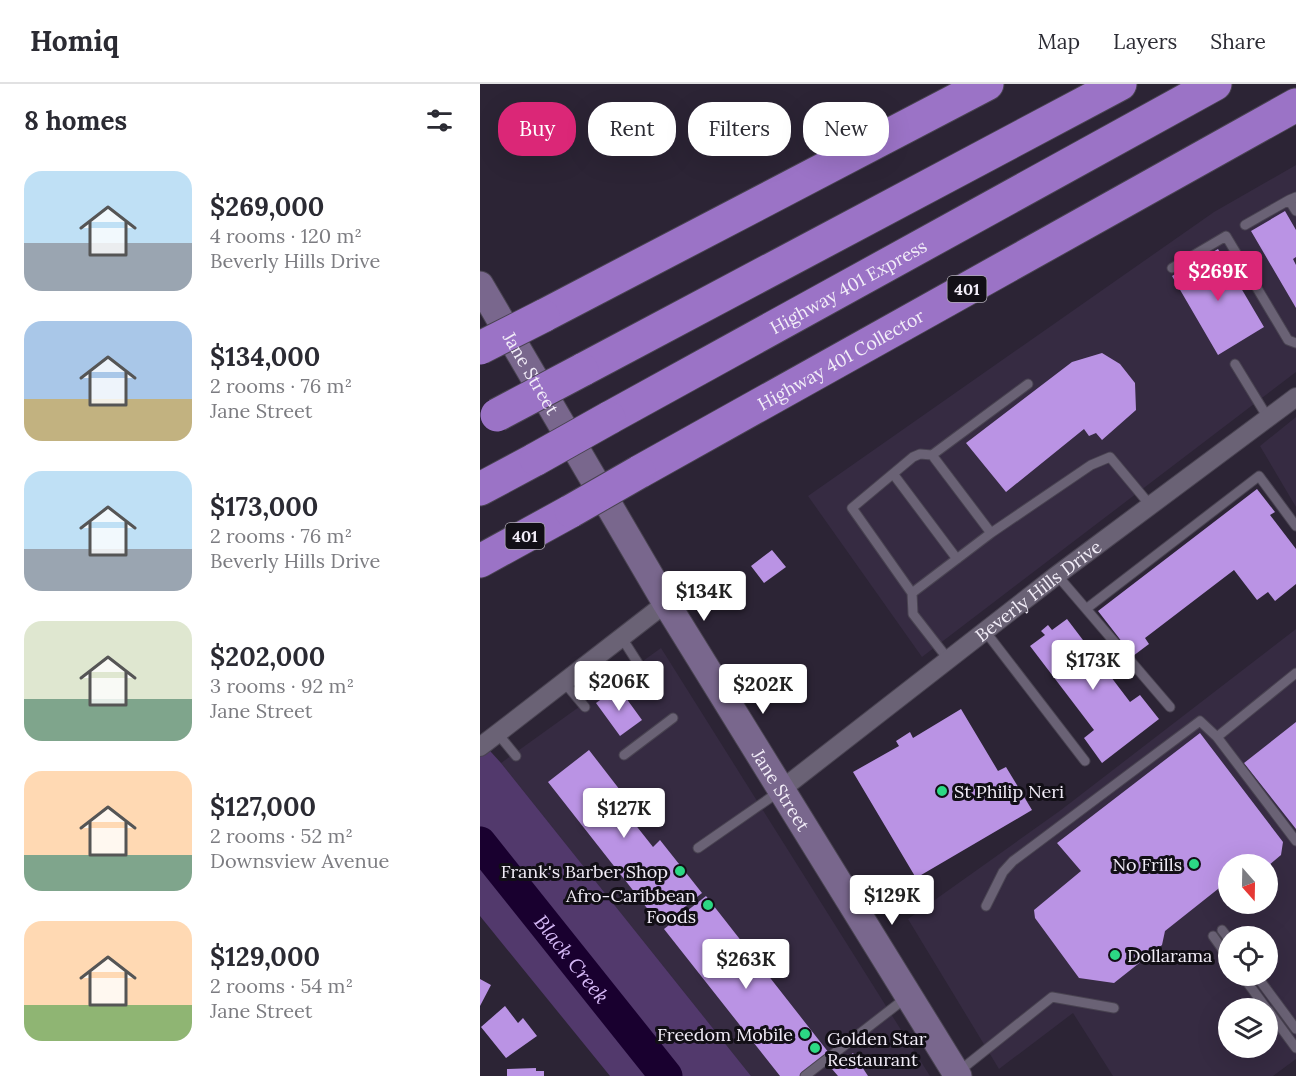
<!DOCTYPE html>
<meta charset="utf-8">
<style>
body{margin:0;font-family:Lora,serif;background:#f7f7f7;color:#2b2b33;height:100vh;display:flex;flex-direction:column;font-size:22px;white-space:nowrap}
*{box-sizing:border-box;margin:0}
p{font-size:20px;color:#7c7c81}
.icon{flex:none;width:33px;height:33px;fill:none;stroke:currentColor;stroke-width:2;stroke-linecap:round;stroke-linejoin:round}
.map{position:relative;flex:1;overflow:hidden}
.sheet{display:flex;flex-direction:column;background:#fff;width:480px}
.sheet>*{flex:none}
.hud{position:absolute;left:18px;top:18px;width:570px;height:54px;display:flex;gap:12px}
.needle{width:39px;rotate:160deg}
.tools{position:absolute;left:738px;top:770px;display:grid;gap:12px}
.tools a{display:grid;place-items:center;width:60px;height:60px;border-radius:50%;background:#fff;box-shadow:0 6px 24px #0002;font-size:30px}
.price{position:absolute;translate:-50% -51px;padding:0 14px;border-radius:6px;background:#fff;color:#222;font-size:20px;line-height:39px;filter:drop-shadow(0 2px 3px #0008)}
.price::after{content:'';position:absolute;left:50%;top:36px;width:18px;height:14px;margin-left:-9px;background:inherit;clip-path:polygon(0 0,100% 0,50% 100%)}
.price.selected{background:#db2777;color:#fff}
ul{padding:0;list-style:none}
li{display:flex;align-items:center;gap:18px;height:150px;padding:0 24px}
li span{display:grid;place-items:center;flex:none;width:168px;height:120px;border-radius:18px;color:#555}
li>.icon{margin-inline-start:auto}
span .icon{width:72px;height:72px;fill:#fffc;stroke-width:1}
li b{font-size:26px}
h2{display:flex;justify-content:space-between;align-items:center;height:72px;padding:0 24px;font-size:26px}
.pill{padding:0 21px;border-radius:24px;background:#fff;box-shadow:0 6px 24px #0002;font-size:21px;line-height:54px}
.pill.selected{background:#db2777;color:#fff}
header{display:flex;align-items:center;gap:36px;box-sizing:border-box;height:84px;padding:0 30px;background:#fff;border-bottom:2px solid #e1e1e2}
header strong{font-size:28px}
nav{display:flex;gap:33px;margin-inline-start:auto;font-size:21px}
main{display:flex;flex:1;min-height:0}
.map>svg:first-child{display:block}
.built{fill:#362b42;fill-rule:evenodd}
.green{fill:#52396c}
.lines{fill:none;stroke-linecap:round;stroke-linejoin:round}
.river{stroke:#19002f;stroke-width:33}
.building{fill:#ba93e4}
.lane-casing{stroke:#494351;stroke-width:11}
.street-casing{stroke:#494351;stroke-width:20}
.secondary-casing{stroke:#494351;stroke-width:29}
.highway-casing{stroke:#494351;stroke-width:35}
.lane{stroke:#6a6275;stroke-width:9}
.street{stroke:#6a6275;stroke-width:18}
.secondary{stroke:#79678d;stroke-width:27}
.highway{stroke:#9b73c6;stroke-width:33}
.highway-bridge-casing{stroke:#494351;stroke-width:35;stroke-linecap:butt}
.highway-bridge{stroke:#9b73c6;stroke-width:33}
.poi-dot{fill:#2cd884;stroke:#120f16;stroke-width:2}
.labels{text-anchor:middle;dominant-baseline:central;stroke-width:6;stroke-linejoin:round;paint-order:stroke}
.shield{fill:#120f16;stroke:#afaab4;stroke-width:1.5}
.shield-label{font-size:16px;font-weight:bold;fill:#f2edf8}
.street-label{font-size:18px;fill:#f2edf8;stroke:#120f16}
.poi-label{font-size:18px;fill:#f2edf8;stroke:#120f16;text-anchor:end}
.water-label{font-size:20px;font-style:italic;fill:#d5b8f6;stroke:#120f16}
</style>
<header>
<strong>Homiq</strong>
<nav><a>Map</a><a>Layers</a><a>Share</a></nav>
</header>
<main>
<section class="sheet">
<h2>8 homes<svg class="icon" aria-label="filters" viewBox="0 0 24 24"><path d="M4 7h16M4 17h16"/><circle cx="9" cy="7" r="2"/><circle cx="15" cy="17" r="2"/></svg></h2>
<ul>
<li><span style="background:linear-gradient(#bfe0f5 60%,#9aa5b1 0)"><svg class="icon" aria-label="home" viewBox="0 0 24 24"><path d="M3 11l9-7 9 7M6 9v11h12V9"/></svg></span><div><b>$269,000</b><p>4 rooms · 120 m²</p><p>Beverly Hills Drive</p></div></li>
<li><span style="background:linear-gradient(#a9c7e8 65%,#c2b280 0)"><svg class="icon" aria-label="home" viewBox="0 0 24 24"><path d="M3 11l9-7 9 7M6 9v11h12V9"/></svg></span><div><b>$134,000</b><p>2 rooms · 76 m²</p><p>Jane Street</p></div></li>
<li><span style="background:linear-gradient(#bfe0f5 65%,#9aa5b1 0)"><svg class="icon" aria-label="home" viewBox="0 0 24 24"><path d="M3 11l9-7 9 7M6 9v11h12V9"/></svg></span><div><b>$173,000</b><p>2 rooms · 76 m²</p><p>Beverly Hills Drive</p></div></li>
<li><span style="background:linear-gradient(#dfe7d0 65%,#7fa58c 0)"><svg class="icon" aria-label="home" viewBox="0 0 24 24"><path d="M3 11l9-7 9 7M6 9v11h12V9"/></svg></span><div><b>$202,000</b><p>3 rooms · 92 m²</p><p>Jane Street</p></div></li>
<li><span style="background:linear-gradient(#ffd9b3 70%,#7fa58c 0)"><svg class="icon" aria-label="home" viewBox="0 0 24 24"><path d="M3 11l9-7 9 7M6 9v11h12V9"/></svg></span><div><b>$127,000</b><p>2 rooms · 52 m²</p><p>Downsview Avenue</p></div></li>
<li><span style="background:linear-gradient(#ffd9b3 70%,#8fb573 0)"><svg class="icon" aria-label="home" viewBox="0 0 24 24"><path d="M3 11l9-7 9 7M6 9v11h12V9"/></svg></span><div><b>$129,000</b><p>2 rooms · 54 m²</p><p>Jane Street</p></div></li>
</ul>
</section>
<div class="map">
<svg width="816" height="992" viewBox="0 0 816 992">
<rect width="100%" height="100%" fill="#2c2435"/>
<!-- built -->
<path class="built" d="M816,81V288L442,573L328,412L734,128Z
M816,333V423L780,362Z
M816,545V975L793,992H633L593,929L519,985L428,835L581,726ZM748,780H788V819H748ZM748,852H788V891H748ZM748,924H788V963H748Z
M181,564L450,992H271L21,679Z"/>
<!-- green -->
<path class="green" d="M0,656L21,679L271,992H130L0,832Z"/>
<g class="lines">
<!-- river -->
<path class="river" id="s1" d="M0,759L186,992"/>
</g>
<!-- building -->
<path class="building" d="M805,127L816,146V173L813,175L816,181V224L771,147Z
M738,165L784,243L738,271L692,192Z
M622,269L640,280L655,299L656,326L622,356L616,349L609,352L604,345L526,408L486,359L592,278Z
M777,405L795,428L790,431L816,465V500L795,517L788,508L777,516L754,486L665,554L669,560L653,572L618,527Z
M292,466L306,483L284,499L271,482Z
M587,535L650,618L660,611L679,635L622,679L604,654L614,646L550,562L565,551L561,547L568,541L572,546Z
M138,603L162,636L140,652L116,619Z
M481,625L518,687L526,683L552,726L436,794L373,688L419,662L416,657L430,648L433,654Z
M816,638V745L764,679Z
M720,649L803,758L801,771L788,782L748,780V801H743L685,847L682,861L634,899L599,894L555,834L554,826L601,787L577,759Z
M109,666L150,719L143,725L173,763L180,756L222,809L181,842L68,698Z
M226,812L349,969L320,992H300L184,845Z
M0,895L11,901L0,922Z
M25,922L38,939L43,934L57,952L26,974L1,943Z
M373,969L388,992H358L352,985Z
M56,984V987H64V992H27V985Z"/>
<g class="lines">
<defs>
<path id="lane" d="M816,113L809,116L816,127
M765,141L809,116
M692,184L746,152L808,256L816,259
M755,280L788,334
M548,300L452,371L511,449L611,381L630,373L670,421
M452,371L440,370L433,373L372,424L432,509L511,449
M414,391L477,475
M577,491L690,623
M432,509L433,530L468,575
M606,525L779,392L816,442
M505,547L605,677
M142,554L161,584
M84,598L105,623
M18,650L36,672
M737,653L816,757
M144,671L193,634
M218,764L300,707
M506,822L523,788L533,777L720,637L737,653L816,589
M742,846L748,854
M733,852L748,873
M762,891L786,924
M776,891L816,945
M788,926L816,964
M478,988L572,913L634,924
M325,992L427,913"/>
<g id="street">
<path d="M0,663L186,519"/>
<path id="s2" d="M302,705L577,491L816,313"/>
</g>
<g id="secondary">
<path id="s3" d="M0,201L186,519L478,992"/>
</g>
<g id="highway">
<path d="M63,232L507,0"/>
<path d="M102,286L640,0"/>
<path id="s4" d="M129,334L735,0"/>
<path id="s5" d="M159,388L816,21"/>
<path d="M0,405L56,375"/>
<path d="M0,477L91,427"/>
</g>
</defs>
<!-- lane casing -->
<use href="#lane" class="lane-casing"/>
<!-- street casing -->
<use href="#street" class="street-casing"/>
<!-- secondary casing -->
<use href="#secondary" class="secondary-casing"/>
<!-- highway casing -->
<use href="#highway" class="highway-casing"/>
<!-- lane -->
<use href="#lane" class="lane"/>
<!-- street -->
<use href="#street" class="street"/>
<!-- secondary -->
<use href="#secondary" class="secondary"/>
<!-- highway -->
<use href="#highway" class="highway"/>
<defs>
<path id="highway-bridge" d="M0,264L63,232
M17,331L102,286
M56,375L129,334
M91,427L159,388"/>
</defs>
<!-- highway-bridge casing -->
<use href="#highway-bridge" class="highway-bridge-casing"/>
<!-- highway-bridge -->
<use href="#highway-bridge" class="highway-bridge"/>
</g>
<!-- markers -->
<g class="poi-dot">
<circle cx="462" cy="707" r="6"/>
<circle cx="714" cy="780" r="6"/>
<circle cx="200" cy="787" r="6"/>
<circle cx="228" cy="821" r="6"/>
<circle cx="635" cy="871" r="6"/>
<circle cx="325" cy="950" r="6"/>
<circle cx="335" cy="964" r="6"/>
</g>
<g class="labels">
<!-- shield labels -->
<g class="shield">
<rect x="467.5" y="192" width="39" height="26" rx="4.5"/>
<rect x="25.5" y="439" width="39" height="26" rx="4.5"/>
</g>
<g class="shield-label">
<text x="487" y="205">401</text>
<text x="45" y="452">401</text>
</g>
<!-- street labels -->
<g class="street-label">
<text stroke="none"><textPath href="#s4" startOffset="273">Highway 401 Express</textPath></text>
<text stroke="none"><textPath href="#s5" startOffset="231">Highway 401 Collector</textPath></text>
<text stroke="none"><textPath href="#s3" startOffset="102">Jane Street</textPath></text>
<text stroke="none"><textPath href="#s2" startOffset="324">Beverly Hills Drive</textPath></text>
<text stroke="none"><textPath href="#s3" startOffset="588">Jane Street</textPath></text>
</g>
<!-- poi labels -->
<g class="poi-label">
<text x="474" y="707" text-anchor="start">St Philip Neri</text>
<text x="702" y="780">No Frills</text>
<text x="188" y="787">Frank's Barber Shop</text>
<text x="216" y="811">Afro-Caribbean<tspan x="216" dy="21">Foods</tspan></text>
<text x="647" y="871" text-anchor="start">Dollarama</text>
<text x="313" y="950">Freedom Mobile</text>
<text x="347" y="954" text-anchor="start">Golden Star<tspan x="347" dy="21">Restaurant</tspan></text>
</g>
<!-- water labels -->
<g class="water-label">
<text stroke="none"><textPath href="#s1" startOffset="148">Black Creek</textPath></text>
</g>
</g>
</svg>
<div class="tools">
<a><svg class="needle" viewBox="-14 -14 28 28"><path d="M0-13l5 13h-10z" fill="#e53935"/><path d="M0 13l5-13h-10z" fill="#7c7c81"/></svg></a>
<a><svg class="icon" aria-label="locate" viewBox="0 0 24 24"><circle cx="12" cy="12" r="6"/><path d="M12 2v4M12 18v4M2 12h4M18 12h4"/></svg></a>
<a><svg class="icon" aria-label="layers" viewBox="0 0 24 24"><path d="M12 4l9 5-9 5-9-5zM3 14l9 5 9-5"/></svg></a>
</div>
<b class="price selected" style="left:738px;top:218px">$269K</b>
<b class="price" style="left:224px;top:538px">$134K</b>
<b class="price" style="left:613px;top:607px">$173K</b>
<b class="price" style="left:139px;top:628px">$206K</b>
<b class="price" style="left:283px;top:631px">$202K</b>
<b class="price" style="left:144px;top:755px">$127K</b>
<b class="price" style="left:412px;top:842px">$129K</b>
<b class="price" style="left:266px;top:906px">$263K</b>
<div class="hud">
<a class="pill selected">Buy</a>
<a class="pill">Rent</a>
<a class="pill">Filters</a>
<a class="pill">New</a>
</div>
</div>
</main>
